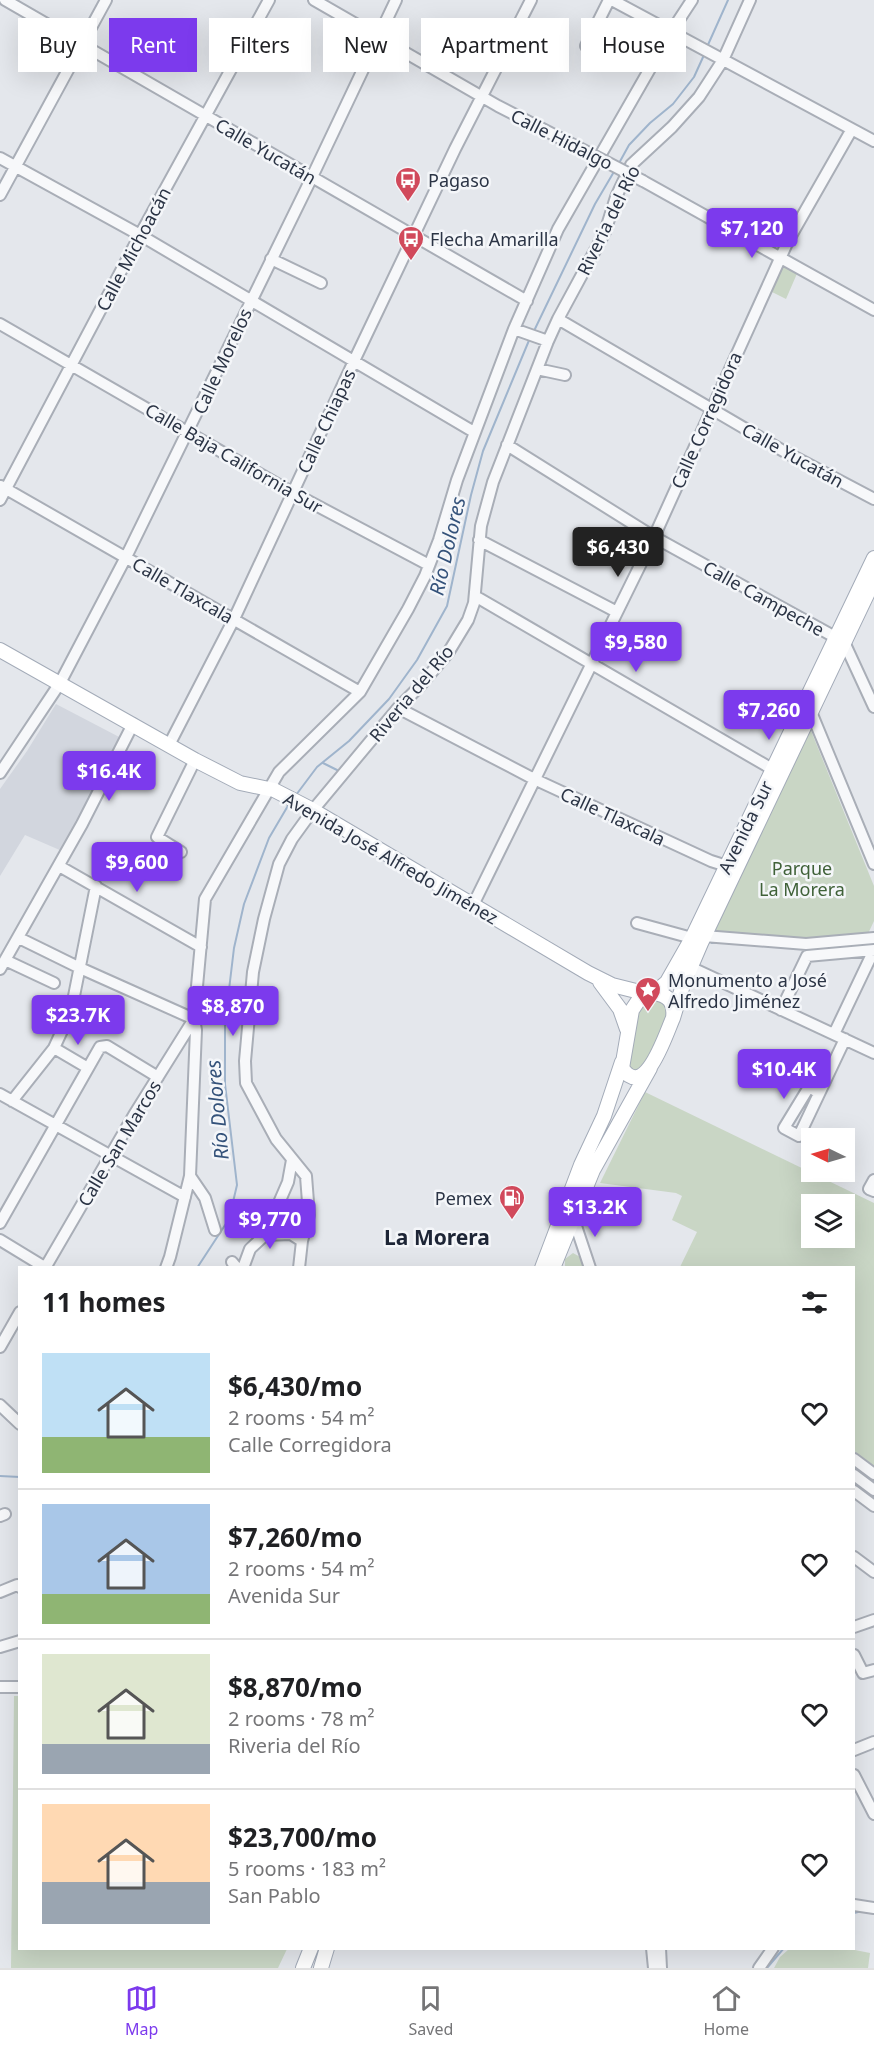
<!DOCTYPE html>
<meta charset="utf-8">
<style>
body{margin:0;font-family:"Noto Sans",sans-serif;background:#f6f6f6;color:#202124;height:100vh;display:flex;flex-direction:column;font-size:22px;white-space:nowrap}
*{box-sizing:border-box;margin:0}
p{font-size:20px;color:#757577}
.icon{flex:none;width:33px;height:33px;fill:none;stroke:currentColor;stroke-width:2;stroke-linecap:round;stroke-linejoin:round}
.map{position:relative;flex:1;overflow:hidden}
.panel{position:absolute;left:18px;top:1266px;width:837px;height:684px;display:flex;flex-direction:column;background:#fff;border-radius:0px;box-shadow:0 6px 24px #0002}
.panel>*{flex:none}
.banner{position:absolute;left:18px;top:18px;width:838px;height:54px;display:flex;gap:12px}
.needle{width:39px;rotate:275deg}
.buttons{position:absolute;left:801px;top:1128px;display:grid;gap:12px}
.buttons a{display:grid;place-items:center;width:54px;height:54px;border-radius:0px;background:#fff;box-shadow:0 6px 24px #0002;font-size:30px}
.price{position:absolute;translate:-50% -51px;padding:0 14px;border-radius:6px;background:#7c3aed;color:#fff;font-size:20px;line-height:39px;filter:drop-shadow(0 2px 3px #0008)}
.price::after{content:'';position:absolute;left:50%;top:36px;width:18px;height:14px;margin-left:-9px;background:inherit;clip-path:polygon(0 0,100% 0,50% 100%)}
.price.current{background:#222;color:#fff}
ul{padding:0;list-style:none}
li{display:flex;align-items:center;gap:18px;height:150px;padding:0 24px}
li+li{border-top:2px solid #e0e0e0}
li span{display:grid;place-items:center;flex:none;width:168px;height:120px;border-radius:0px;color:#555}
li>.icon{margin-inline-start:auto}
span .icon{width:72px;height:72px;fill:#fffc;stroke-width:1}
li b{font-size:26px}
h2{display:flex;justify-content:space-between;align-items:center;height:72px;padding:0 24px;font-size:26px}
.chip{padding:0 21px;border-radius:0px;background:#fff;box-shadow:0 6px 24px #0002;font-size:21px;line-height:54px}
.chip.current{background:#7c3aed;color:#fff}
.dock{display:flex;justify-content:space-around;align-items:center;height:84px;border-top:2px solid #e0e0e0;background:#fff;font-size:16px;color:#757577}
.dock a{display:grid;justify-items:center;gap:3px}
.dock .current{color:#7c3aed}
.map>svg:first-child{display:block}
.built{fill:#d2d6de}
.green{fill:#c9d6c5;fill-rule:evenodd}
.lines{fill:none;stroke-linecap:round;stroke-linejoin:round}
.stream{stroke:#9fb4cc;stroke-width:2}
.minor-casing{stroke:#a9aeb7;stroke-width:14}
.major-casing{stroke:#a3abb8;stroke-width:16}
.minor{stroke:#f7f8fa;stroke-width:10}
.major{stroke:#fff;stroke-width:14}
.minor-bridge-casing{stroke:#a9aeb7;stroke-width:14;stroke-linecap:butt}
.minor-bridge{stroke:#f7f8fa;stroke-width:10}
.labels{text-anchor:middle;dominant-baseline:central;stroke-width:5;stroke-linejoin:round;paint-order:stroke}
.street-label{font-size:18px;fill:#2b3445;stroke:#f4f6f9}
.poi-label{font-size:18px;fill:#2b3445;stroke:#f4f6f9;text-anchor:start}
.park-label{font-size:18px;fill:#3f6138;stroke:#f4f6f9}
.water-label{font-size:20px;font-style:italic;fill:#34527a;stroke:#f4f6f9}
.quarter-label{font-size:21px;font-weight:bold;fill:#1d2536;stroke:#f4f6f9}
</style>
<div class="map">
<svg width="874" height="1968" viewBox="0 0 874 1968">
<rect width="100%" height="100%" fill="#e4e7ec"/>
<!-- built -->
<path class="built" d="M56,704L123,739L62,851L25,835L0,876V789L27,751Z"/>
<!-- green -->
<path class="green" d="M781,259L799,269L786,299L766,289Z
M807,721L874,886V921L866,938L806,944L704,936Z
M646,998L662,1001L667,1010L666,1020L650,1056L644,1064L634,1074L623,1064L633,1012Z
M645,1092L874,1203V1466L854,1451V1268L680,1267L697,1232L672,1220L682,1196L676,1193L600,1183ZM812,1204H844V1238H812Z
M573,1253L582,1258L583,1267H565V1259Z
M14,1696H20V1948L287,1949L278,1968H11Z
M789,1949H850L870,1953L868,1968H774L780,1957Z"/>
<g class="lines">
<!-- stream -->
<path class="stream" d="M707,47L728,0
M618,165L629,145L650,123L673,104L694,77L704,55
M533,333L595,204L615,170
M323,763L337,770
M296,795L317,767L349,741L389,699L417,660L447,606L471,495L483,451L530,338
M712,943L719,942
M197,1268L229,1219L237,1185L225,1084V1023L234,948L244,904L269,838L289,804
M0,1476L20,1477
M854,1913L862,1911
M767,1968L784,1948"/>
<defs>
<path id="minor" d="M5,0L527,301
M314,0L498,106L589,153
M612,0L874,141
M586,46L609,0
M0,158L140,235L474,432
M643,181L874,310
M0,195L106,0
M271,259L321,283
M558,319L785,452L874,499
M0,324L293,493L429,565
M514,329L548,341
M537,369L565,375
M507,445L654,537L844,642L874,707
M1,486L360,692
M0,500L140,235L269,0
M479,540L617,612
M475,596L779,773
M398,708L534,779L711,861L733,868
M811,712L874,864
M169,745L234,619L354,361L455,149L531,0
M0,773L60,683L126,557L312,177L396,0
M181,852L157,837L195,760
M59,866L201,947
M473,905L654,537L788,241L852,129
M637,923L692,938
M704,936L806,944L874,938
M19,938L80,968L194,1019
M5,960L54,983
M690,967L874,1053
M0,969L82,824L133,724
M781,1010L807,956L874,950
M834,1034L874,950
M54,1048L88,1068
M819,1093L809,1087L784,1128L799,1136L845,1039
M0,1094L185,1197
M12,1101L54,1048L71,1011L96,886
M190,1176L205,1198L215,1230
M874,1180L869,1189L874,1191
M573,1217L590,1268
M0,1223L100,1047L107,1046L158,1077
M265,1235L288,1182L292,1160
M0,1240L46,1268
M232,1262L237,1268
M45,1268L134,1115L194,1019
M166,1268L170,1257L190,1176L196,1030L194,1019L205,899L279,772L360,692L408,609L425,576L439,540L457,480L514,329L558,229L671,32L692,0
M243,1268L250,1249L265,1235L291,1234L302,1241
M299,1268L302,1241L309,1215L306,1176L276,1139L246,1083L245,1061L253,972L264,919L279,864L292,839L313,810L398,708L420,686L448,653L468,620L474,603L481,526L493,482L548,341L558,319L605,232L616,197L631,165L672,127L699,97L723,60L750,0
M0,1347L20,1312
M0,1405L20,1424
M854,1459L874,1474
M854,1475L874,1490
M854,1491L874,1506
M0,1516L5,1514
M854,1557L874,1572
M0,1592L17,1585L20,1587
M854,1627L874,1620
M0,1647L20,1641
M854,1655L863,1673L874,1670
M0,1687H20
M854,1750L874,1742
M854,1775L874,1814
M854,1905L874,1908
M652,1948L654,1968
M660,1948L661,1968
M759,1968L773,1948"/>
<path id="major" d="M0,650L195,760L240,783L274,790L309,808L588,973L612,985L648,994
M600,982L620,1009L627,1029
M654,993L667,982L692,938L874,558
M654,993C669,995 675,1003 673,1018C666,1033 645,1102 622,1068L632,1010L640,998Z
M673,1018L683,985L701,943L874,580
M542,1268L581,1165L604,1116L622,1062
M553,1268L593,1170L650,1068
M303,1968L311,1948
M321,1968L327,1948"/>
</defs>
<!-- minor casing -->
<use href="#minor" class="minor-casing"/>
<!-- major casing -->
<use href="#major" class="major-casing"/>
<!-- minor -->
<use href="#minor" class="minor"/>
<!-- major -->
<use href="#major" class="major"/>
<defs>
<path id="minor-bridge" d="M589,153L643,181"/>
</defs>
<!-- minor-bridge casing -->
<use href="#minor-bridge" class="minor-bridge-casing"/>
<!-- minor-bridge -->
<use href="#minor-bridge" class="minor-bridge"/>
</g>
<!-- icons -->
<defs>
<symbol id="bus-pin" viewBox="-11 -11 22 30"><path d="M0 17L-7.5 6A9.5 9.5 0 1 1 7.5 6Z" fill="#d1495b" stroke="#f4f6f9"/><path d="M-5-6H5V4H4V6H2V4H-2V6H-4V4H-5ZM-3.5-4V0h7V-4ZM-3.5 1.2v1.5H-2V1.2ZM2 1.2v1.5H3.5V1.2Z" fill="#fff"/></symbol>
<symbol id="sight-pin" viewBox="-11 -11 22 30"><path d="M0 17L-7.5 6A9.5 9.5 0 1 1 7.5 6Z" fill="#d1495b" stroke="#f4f6f9"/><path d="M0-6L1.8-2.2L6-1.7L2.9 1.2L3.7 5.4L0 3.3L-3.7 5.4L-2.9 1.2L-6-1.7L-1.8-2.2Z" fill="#fff"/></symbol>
<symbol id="fuel-pin" viewBox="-11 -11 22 30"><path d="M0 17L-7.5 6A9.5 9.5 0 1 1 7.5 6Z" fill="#d1495b" stroke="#f4f6f9"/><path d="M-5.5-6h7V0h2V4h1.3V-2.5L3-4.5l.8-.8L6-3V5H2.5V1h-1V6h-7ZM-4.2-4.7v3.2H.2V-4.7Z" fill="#fff"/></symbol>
</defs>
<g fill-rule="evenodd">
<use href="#bus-pin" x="393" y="165" width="30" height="40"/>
<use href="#bus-pin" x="396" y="224" width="30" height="40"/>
<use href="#sight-pin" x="633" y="975" width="30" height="40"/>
<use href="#fuel-pin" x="497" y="1183" width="30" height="40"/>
</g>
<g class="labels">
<!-- street labels -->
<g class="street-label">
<text transform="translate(562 139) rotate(27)">Calle Hidalgo</text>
<text transform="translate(266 151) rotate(30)">Calle Yucatán</text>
<text transform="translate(608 220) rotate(-64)">Riveria del Río</text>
<text transform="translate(133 249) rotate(-62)">Calle Michoacán</text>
<text transform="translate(222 361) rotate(-65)">Calle Morelos</text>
<text transform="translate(706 420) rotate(-66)">Calle Corregidora</text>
<text transform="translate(326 421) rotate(-65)">Calle Chiapas</text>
<text transform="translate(793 455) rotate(29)">Calle Yucatán</text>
<text transform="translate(234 458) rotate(30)">Calle Baja California Sur</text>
<text transform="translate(183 590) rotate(30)">Calle Tlaxcala</text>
<text transform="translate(764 598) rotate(29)">Calle Campeche</text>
<text transform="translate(411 693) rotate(-50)">Riveria del Río</text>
<text transform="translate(613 816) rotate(25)">Calle Tlaxcala</text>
<text transform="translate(745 827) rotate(-64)">Avenida Sur</text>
<text transform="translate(391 858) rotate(30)">Avenida José Alfredo Jiménez</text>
<text transform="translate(119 1143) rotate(-59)">Calle San Marcos</text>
</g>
<!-- poi labels -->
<g class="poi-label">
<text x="428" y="180">Pagaso</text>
<text x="430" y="239">Flecha Amarilla</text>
<text x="668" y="980">Monumento a José<tspan x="668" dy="21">Alfredo Jiménez</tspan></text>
<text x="492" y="1198" text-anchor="end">Pemex</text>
</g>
<!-- park labels -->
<g class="park-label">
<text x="802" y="868">Parque<tspan x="802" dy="21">La Morera</tspan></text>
</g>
<!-- water labels -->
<g class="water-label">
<text transform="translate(447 546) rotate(-77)">Río Dolores</text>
<text transform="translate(217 1110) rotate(-95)">Río Dolores</text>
</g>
<!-- quarter labels -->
<g class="quarter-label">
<text x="437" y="1237">La Morera</text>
</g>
</g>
</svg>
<div class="buttons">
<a><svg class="needle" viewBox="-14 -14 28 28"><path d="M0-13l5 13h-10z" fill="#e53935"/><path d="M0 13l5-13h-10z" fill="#757577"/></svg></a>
<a><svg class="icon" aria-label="layers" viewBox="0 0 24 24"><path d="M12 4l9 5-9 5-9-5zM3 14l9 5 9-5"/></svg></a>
</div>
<b class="price" style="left:752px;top:259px">$7,120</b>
<b class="price current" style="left:618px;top:578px">$6,430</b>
<b class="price" style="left:636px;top:673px">$9,580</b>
<b class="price" style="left:769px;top:741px">$7,260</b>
<b class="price" style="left:109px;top:802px">$16.4K</b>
<b class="price" style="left:137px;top:893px">$9,600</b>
<b class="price" style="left:233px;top:1037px">$8,870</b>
<b class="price" style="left:78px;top:1046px">$23.7K</b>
<b class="price" style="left:784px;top:1100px">$10.4K</b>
<b class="price" style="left:595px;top:1238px">$13.2K</b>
<b class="price" style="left:270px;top:1250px">$9,770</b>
<div class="banner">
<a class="chip">Buy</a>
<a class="chip current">Rent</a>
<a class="chip">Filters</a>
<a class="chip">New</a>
<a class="chip">Apartment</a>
<a class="chip">House</a>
</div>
<section class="panel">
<h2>11 homes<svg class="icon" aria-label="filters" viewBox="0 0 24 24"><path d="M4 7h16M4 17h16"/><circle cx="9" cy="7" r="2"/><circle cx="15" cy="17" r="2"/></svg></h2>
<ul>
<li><span style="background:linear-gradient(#bfe0f5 70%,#8fb573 0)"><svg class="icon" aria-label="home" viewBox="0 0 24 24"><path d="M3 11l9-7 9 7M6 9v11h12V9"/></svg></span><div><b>$6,430/mo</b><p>2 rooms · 54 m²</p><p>Calle Corregidora</p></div><svg class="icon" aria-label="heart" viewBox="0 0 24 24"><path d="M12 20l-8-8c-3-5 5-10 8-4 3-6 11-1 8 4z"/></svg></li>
<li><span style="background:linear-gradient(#a9c7e8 75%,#8fb573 0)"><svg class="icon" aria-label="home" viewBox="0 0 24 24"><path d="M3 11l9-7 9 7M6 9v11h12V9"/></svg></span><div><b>$7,260/mo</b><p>2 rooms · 54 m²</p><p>Avenida Sur</p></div><svg class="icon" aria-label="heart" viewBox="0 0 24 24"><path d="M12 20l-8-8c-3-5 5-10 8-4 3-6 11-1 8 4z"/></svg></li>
<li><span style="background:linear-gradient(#dfe7d0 75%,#9aa5b1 0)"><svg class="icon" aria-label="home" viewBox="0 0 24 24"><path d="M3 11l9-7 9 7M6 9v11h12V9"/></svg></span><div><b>$8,870/mo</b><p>2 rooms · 78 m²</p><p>Riveria del Río</p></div><svg class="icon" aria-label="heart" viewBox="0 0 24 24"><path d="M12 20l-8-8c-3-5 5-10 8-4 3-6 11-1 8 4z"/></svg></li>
<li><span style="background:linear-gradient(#ffd9b3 65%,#9aa5b1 0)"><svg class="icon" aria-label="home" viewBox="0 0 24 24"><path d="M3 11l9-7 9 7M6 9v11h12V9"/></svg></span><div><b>$23,700/mo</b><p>5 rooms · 183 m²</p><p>San Pablo</p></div><svg class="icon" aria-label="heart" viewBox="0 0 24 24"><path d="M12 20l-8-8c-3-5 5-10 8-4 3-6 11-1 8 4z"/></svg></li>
</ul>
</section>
</div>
<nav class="dock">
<a class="current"><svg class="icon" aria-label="map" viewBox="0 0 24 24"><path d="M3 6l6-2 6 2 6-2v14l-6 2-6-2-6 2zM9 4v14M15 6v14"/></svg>Map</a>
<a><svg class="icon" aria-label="saved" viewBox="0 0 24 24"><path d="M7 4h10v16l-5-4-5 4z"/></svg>Saved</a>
<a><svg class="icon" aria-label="home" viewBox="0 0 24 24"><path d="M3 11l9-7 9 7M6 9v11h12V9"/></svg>Home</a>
</nav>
